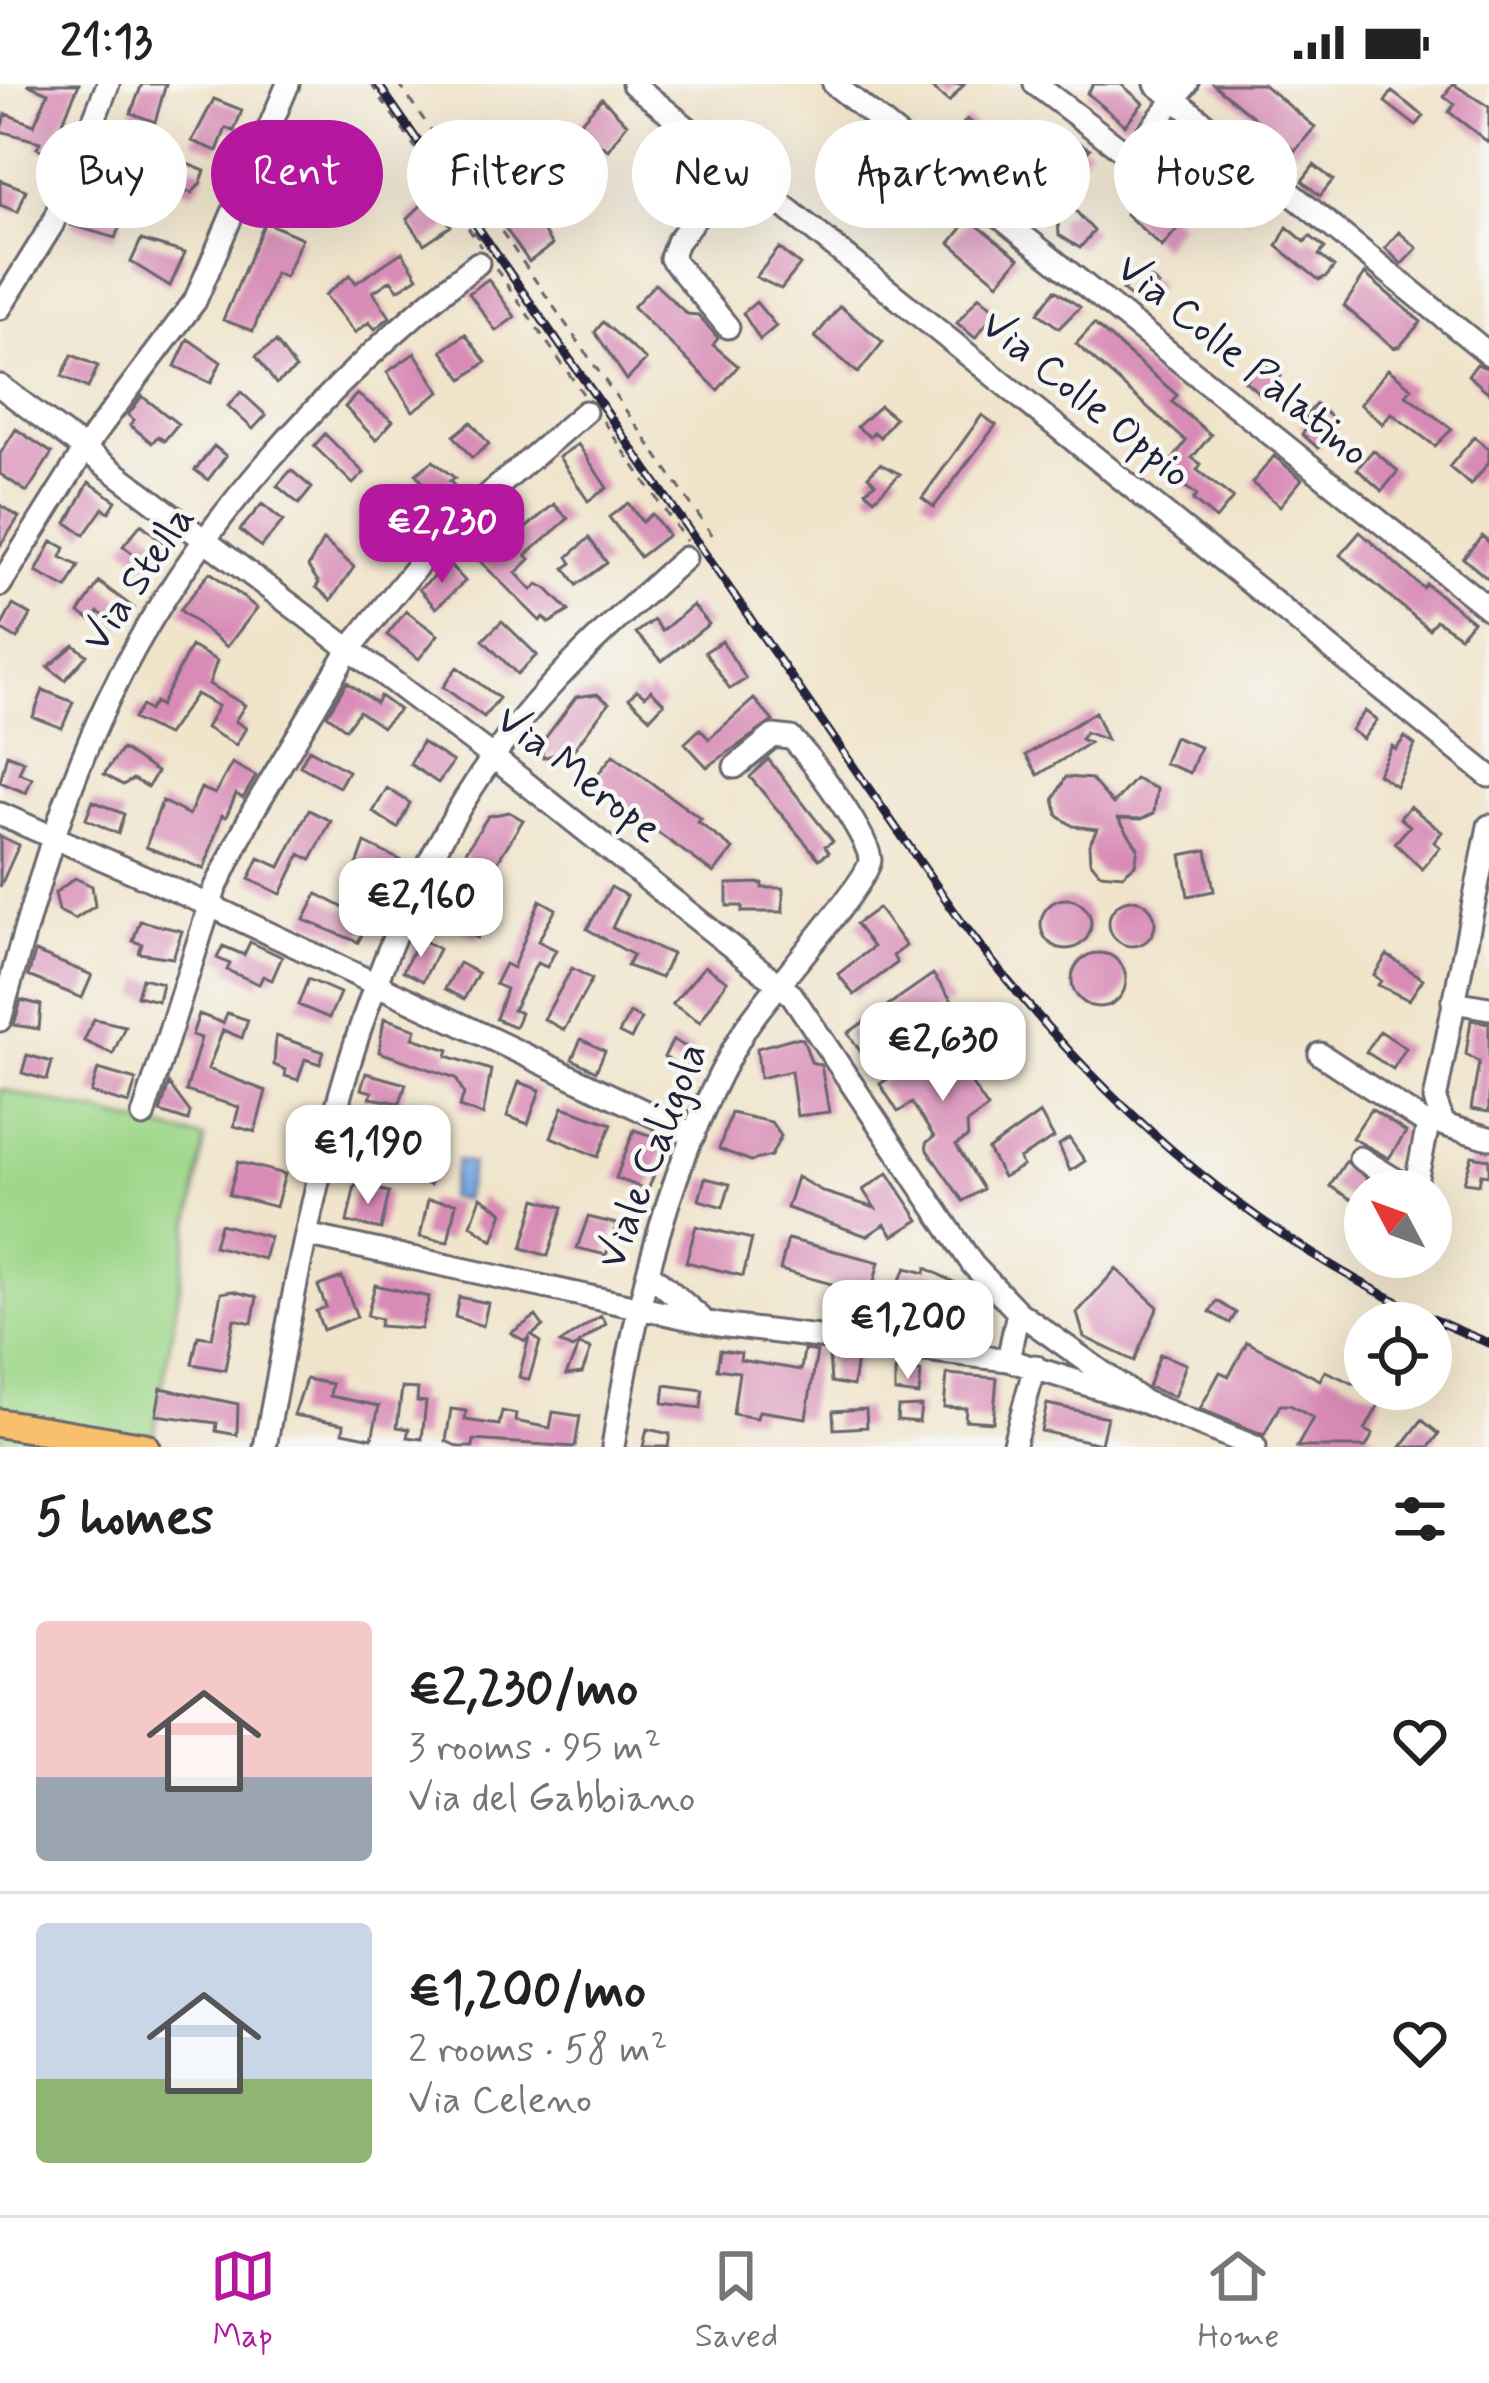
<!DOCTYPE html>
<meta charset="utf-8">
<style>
body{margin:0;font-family:Mynerve,sans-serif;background:#f2f2f2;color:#222;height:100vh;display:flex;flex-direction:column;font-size:45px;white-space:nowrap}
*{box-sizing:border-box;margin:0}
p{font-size:39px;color:#767676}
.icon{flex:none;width:66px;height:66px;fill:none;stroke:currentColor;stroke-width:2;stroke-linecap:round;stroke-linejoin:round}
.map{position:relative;height:1363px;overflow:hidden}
.side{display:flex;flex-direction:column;background:#fff;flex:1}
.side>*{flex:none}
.guide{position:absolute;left:36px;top:36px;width:1419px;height:108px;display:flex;gap:24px}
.needle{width:78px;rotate:311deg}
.tools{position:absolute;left:1344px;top:1086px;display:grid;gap:24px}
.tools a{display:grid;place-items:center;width:108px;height:108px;border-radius:50%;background:#fff;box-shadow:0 12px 48px #0002;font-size:60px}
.price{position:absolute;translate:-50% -102px;padding:0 27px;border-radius:24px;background:#fff;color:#222;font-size:39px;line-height:78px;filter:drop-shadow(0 3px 6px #0008)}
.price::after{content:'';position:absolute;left:50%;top:72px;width:36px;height:27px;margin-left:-18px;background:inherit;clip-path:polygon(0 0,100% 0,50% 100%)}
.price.current{background:#b5179e;color:#fff}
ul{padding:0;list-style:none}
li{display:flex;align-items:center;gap:36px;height:300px;padding:0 36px}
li+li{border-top:3px solid #e0e0e0}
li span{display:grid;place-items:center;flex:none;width:336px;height:240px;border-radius:12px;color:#555}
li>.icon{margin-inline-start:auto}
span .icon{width:144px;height:144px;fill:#fffc;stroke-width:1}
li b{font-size:51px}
h2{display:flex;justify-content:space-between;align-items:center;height:144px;padding:0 36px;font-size:51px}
.tag{padding:0 42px;border-radius:54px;background:#fff;box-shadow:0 12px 48px #0002;font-size:42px;line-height:108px}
.tag.current{background:#b5179e;color:#fff}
.status{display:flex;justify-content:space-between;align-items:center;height:84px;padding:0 60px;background:#fff;direction:ltr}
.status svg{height:33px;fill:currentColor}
.dock{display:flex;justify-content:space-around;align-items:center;height:168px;border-top:3px solid #e0e0e0;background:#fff;font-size:33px;color:#767676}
.dock a{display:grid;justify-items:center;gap:6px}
.dock .current{color:#b5179e}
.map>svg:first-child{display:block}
.green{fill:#9ed78a;stroke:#607c62;stroke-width:3}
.water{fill:#75a7e0;stroke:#4c648e;stroke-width:3}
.building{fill:#d88bb6}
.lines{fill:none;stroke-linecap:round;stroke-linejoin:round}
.minor-casing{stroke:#6a666d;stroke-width:27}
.major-casing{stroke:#6a666d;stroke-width:33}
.path{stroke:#6a666d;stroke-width:3;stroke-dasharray:9 9;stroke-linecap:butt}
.minor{stroke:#fff;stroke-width:21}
.major{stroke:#f8bf6c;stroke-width:27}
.rail-casing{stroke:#22223b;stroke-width:9}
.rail{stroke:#f6f6f2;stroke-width:4.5;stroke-dasharray:14;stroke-linecap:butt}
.labels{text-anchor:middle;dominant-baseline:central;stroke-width:9;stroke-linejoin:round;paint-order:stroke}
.street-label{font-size:42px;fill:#22223b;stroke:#f6f6f2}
</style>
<div class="status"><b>21:13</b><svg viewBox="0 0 49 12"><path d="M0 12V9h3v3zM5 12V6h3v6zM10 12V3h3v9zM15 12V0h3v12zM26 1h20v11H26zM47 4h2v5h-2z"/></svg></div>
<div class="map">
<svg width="1489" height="1363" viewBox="0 0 1489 1363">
<rect width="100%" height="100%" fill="#f6f6f2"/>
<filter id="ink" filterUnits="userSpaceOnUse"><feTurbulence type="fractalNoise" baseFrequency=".00833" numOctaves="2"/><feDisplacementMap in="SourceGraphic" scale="24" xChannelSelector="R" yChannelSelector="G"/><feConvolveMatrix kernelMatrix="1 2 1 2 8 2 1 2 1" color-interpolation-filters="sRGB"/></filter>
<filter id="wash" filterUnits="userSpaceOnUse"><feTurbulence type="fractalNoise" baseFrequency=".004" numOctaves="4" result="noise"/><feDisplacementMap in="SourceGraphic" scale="48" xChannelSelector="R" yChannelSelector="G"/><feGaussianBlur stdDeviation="2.7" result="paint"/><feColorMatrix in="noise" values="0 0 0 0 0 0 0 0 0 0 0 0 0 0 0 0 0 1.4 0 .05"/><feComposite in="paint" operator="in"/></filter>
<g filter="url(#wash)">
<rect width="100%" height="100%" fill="#f0e4cb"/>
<!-- green -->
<path class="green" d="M0,1005L205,1055L152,1363H0Z"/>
<!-- water -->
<path class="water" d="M457,1076L472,1080L464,1116L448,1113Z"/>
<g id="blocks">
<!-- building -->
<path class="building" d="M27,0H79L49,69L37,64L40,58L0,47L6,30L34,41L48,9Z
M142,0H166L155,38L131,29Z
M927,0H964L949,18Z
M1094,0H1121L1143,19L1125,41L1087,9Z
M1213,0H1263L1315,43L1295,67Z
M1453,0L1489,23V59L1449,28L1455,20L1444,12Z
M1392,8L1424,32L1416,42L1385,18Z
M602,14L627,40L608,66L576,43Z
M214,15L242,26L234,47L226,44L217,67L192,57Z
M967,35L990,54L969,80L943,64Z
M1054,45L1090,65L1070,89L1044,58Z
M1171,48L1259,120L1247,135L1159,63Z
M123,54L205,87L200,100L192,109L112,80Z
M1314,81L1333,96L1320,112L1302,97Z
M287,85L306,93L296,126L272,116Z
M0,96L26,106L18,128L0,121Z
M1145,105L1181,140L1162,163L1126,130Z
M431,112L451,142L424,160L407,135Z
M79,121L123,135L115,154L71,141Z
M526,121L552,161L529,178L501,138Z
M1074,125L1094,147L1080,164L1059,151L1058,134Z
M969,135L1019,174L998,199L950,159Z
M265,138L302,154L285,193L275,189L253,247L223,236Z
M1287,143L1305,158L1310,152L1325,164L1319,171L1334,183L1327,192L1319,196L1277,162Z
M1399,148L1417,164L1402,180L1385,164Z
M141,156L185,169L170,202L131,178Z
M779,164L800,181L781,205L756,193Z
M402,168L418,193L398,206L391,196L373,208L390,233L375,245L369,238L355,249L325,211L350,191L356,199Z
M1142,188L1159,201L1144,223L1122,206Z
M1365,190L1421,238L1400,262L1394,264L1344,222Z
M488,195L515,233L496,247L469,209Z
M655,200L687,230L698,231L718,254L713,261L738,282L718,306L633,223Z
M1055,206L1080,223L1059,244L1038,229Z
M979,212L997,227L975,254L957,239Z
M756,218L776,242L760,256L743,229Z
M840,222L883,258L858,289L815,253Z
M603,238L646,276L627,296L595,248Z
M1094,240L1177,311L1172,318L1211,351L1192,374L1201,380L1197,386L1233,414L1216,435L1193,416L1197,411L1164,388L1186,357L1076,260Z
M465,250L486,278L463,295L442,267Z
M188,255L221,278L211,299L175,282Z
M276,258L296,285L276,300L256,272Z
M415,269L440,308L413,327L387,288Z
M72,271L98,282L88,304L62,292Z
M1262,277L1281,292L1264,313L1245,297Z
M1477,280L1489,285V309L1468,291Z
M1388,285L1412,304L1406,311L1452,345L1435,362L1391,329L1383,340L1360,320Z
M241,308L266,331L253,345L228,322Z
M357,310L393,337L376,356L345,323Z
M142,312L178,340L164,357L158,352L152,359L130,341L134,336L128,331Z
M1316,320L1338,339L1318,364L1302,350L1306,344L1300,339Z
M880,322L895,334L880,353L874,348L870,353L857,343Z
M982,331L996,341L934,423L922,414Z
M471,338L489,360L472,374L454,352Z
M16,345L52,369L27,408L0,390V370Z
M325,350L364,389L353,400L314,362Z
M1474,353L1489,365V378L1471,401L1449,383Z
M578,360L607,404L588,417L559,373Z
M214,362L226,372L208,396L195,386Z
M1373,366L1398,387L1382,407L1357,385Z
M1274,372L1302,395L1280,422L1252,399Z
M433,377L455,394L450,397L457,405L438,419L416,390Z
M880,380L900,390L874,415L866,407L875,399L868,392Z
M291,386L312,404L299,420L277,402Z
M89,398L116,417L109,428L103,424L84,451L67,439Z
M628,419L642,438L652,430L668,451L640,473L609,433Z
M262,420L283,437L261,463L240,446Z
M554,420L568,435L526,471L530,475L516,489L532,506L538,500L547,505L569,527L549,539L543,533L540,537L459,456L486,432L512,456Z
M0,421L19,433L0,462Z
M141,440L167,461L150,483L123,462Z
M1360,448L1423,504L1426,500L1473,537L1460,552L1436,536L1429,545L1340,471Z
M1482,452L1489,458V496L1463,474Z
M589,454L607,479L577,501L565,484L572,479L568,473Z
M323,456L354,483L331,516L316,503L319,499L308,483Z
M52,457L65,464L61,473L79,482L67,504L36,488Z
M449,480L465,497L436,524L419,505Z
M210,488L257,524L227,563L180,526Z
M99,498L134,524L122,543L98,528L92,537L79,529Z
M13,521L31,531L17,555L0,545Z
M693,521L709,540L662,577L636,549L654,536L662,547Z
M406,527L438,551L419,575L387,551Z
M502,537L537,571L517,590L483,556Z
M722,557L746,595L730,605L705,568Z
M74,561L87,571L65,596L48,583Z
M191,562L217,577L209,600L245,621L235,637L246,644L236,661L206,644L218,622L196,610L167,651L133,635L142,622L149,627L155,618L160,622Z
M457,583L499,614L484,633L443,603Z
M347,598L376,619L380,612L399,626L382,643L359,627L346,645L327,631Z
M43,606L73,618L62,644L33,633Z
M637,606L645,612L651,606L664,619L650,634L629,614Z
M597,610L609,619L565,677L556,670L543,674L540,661L576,613Z
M754,615L773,637L707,683L685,659L700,645L709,655Z
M1365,627L1377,636L1363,655L1351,646Z
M1095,628L1107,656L1085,648L1081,655L1089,659L1038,691L1026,671Z
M1174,653L1200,663L1190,689L1164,679Z
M1405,653L1415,661L1396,702L1378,690L1392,662L1396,665Z
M422,658L453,678L438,699L410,680Z
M122,665L157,688L148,703L133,695L123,701L104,690Z
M309,665L348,687L339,703L300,682Z
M7,670L24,677L19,689L32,694L26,709L0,698Z
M613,671L701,735L698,738L733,765L714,789L590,700Z
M768,675L833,757L825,762L829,768L819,775L750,693Z
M232,679L256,692L243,714L236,710L226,733L222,731L204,785L146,763L162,717L189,731L201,704L215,710Z
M1066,693L1091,695L1113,720L1135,695L1157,705L1154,729L1142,735L1118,734L1138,764L1135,781L1123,791L1100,789L1090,777L1089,761L1097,745L1073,742L1058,732L1054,715Z
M387,704L410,719L398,744L373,728Z
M93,717L124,730L118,750L86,735Z
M1410,722L1442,748L1434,758L1440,763L1422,785L1395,759L1410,742L1400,734Z
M309,726L331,737L311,776L300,770L281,810L249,795L259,774L280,783Z
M509,728L523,736L493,785L483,779L469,784L465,769L488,732Z
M0,752L19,761L0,803Z
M365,759L400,776L358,858L304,836L317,810L350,827L360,806L350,801Z
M1207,766L1214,807L1188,812L1181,771Z
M75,794L92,802L95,822L75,835L59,827L55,809Z
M762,799V804H783V828H742V822H727V800Z
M611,803L627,812L612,844L672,870L661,894L627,882L633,871L587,845Z
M444,806L489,833L477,854L432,828Z
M1041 840a25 25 0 1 1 50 0a25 25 0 1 1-50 0Z
M1109 839a23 23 0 1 1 46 0a23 23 0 1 1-46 0Z
M540,816L556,825L538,857L556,866L547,883L537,879L513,926L521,929L515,943L496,935L506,905L495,900L505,880L513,884Z
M878,824L906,862L893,872L897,879L854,911L838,890L873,863L856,840Z
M140,837L182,847L173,874L139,869L142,860L133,857Z
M419,854L439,865L423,897L403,887Z
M250,858L282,873L272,896L263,892L259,900L227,886L230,880L217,874L223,862L244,871Z
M35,868L92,891L82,914L28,892Z
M1072 896a27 27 0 1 1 54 0a27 27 0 1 1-54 0Z
M1387,871L1423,895L1409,916L1378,901L1381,897L1374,891Z
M459,879L478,889L464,915L445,905Z
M705,882L727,897L700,938L672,920Z
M572,884L592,895L564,946L544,935Z
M933,890L952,917L866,976L848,949Z
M142,894L162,899L158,917L137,912Z
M308,895L340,909L329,934L298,921Z
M21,916L41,921L39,945L14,941Z
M227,929L248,936L242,954L223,946L208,985L266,1007L255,1048L234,1042L239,1023L186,1007L201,954L192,951L199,930L223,939Z
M630,929L641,935L631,955L619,949Z
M384,934L416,945L413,954L449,966L447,972L491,986L483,1031L459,1023L464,1010L456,994L379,968Z
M94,935L125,942L113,970L84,957Z
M1471,936L1489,939V1028L1471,1025L1479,978L1466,970Z
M965,943L984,971L962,986L988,1024L967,1039L968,1053L956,1061L983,1105L963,1117L927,1066L926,1059L934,1053L912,1019L898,1028L880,1000Z
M1380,947L1406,964L1393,985L1366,968Z
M276,952L324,968L320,980L305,975L298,996L285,992L286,986L274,981Z
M793,954L803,955L811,978L821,981L829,1028L797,1032L791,987L760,994L757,964Z
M581,955L605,967L596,987L572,975Z
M673,956L694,967L684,984L664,973Z
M27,971L52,978L47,996L22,989Z
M98,985L136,996L129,1020L91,1009Z
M366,989L406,1000L400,1019L370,1014L372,1008L361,1005Z
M519,998L540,1006L528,1040L507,1032Z
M169,1000L190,1028L188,1037L160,1028Z
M563,1023L612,1040L598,1073L551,1053Z
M1371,1025L1406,1048L1389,1074L1352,1054Z
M731,1029L771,1038L781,1052L771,1072L751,1077L719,1065Z
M1040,1029L1054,1054L1019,1075L1023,1082L1003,1093L988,1066Z
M634,1046L667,1057L648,1106L616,1094Z
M380,1050L442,1065L430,1101L369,1080Z
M1069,1054L1085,1077L1070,1087L1059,1061Z
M1472,1072L1489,1075V1091L1481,1090L1479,1100L1464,1098Z
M1346,1077L1380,1104L1365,1107V1124L1330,1102Z
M238,1078L285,1090L276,1123L229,1111Z
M888,1089L919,1136L893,1152L885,1140L867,1152L787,1124L797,1093L824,1108L875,1124L863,1106Z
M705,1094L730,1100L723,1123L699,1116Z
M355,1101L389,1108L381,1145L347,1138Z
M481,1113L503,1128L493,1157L471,1141Z
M536,1115L563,1123L548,1172L522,1164Z
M428,1116L456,1119L448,1158L420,1153Z
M588,1133L617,1140L606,1171L577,1164Z
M220,1140L270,1153L264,1175L214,1162Z
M696,1142L752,1155L743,1192L686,1178Z
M788,1155L879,1178L867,1225L828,1215L832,1200L780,1186Z
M906,1184L925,1189L926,1184L963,1203L948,1231L894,1207Z
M1116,1185L1158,1223L1134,1277L1084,1253L1077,1229Z
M342,1193L357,1233L323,1246L316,1227L326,1223L318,1202Z
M375,1201L429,1213L421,1245L379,1242L381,1235L367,1232Z
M232,1207L257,1213L252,1239L234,1235L225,1286L192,1280L198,1252L212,1254L221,1209Z
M459,1213L488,1219L483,1242L455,1233Z
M1217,1217L1236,1229L1230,1239L1210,1228Z
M536,1232L543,1242L532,1251L540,1258L529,1296L519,1293L529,1253L525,1257L511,1249Z
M601,1232L606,1240L572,1265L560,1259Z
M1247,1258L1320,1296L1325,1287L1383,1313L1365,1346L1373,1350L1366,1363H1297L1313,1334L1290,1321H1280L1264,1351L1200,1325L1220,1288L1229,1292Z
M579,1261L591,1265L582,1289L566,1291Z
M720,1266L741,1269L740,1276L801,1286L804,1266L817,1268L806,1334L759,1327L757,1334L733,1330L739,1288L717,1285Z
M829,1270L857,1274L853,1302L831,1298Z
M1160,1270L1186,1280L1174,1313L1148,1303Z
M895,1286L921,1288L919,1311L895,1308Z
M947,1290L997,1294L993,1338L965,1336L966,1324L944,1323Z
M306,1295L332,1300L330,1312L379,1322L372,1354L343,1348L344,1340L294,1331Z
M665,1301L703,1306L701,1324L663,1319Z
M161,1304L238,1320L237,1351L216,1347L217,1339L156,1331Z
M402,1304L418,1305L417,1317L426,1318L422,1355L407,1353L409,1345L397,1343Z
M1047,1320L1107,1333L1101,1360L1041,1347Z
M921,1322L919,1338L897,1336L898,1323Z
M451,1325L466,1327L465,1336L499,1341L502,1327L516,1330L515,1337L550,1344L553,1328L580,1332L575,1363L474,1356L473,1363H459L446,1357Z
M866,1325L867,1343L834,1345L833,1327Z
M1422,1336L1439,1350L1429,1363H1401Z
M647,1345L670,1350L668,1363H643Z"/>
</g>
</g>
<g filter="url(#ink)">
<use href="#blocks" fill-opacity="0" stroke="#6a666d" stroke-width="3"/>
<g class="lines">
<defs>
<path id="minor" d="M633,0L1489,692
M834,0L1489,525
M1035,0L1125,68L1136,63L1187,0
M1156,0L1489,270
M0,224L52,141L108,0
M728,243L671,174L677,158L735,84
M0,302L493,673L792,911L973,1181L1018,1228
M0,501L94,351L195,217L288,0
M0,730L209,821L694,1051
M1489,742L1435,1016L1444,1041L1489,1054
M1453,918L1489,924
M0,936C30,828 59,718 108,616C188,447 331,294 478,179
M1320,970L1428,1041L1440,1036
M143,1032L215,805L253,727L348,567L444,449L585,328
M1360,1074L1414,1107
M1414,1107L1428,1041
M306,1151L719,1241L1008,1276L1144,1318L1018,1228L1008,1276
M1402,1176L1403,1173
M648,1188L701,1234
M1144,1318L1255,1363
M265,1363C310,1123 351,864 501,662C553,591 619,533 685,474
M613,1363C635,1220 670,1071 745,945C765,912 869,799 870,776C870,754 809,670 791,654L773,652L735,683
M1013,1363L1035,1282"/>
<path id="major" d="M0,1339L145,1363"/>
</defs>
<!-- minor casing -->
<use href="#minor" class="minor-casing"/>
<!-- major casing -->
<use href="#major" class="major-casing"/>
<!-- path -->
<path class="path" d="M371,0L484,162
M399,0L713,452
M481,113L495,140
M458,129L481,163
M496,185L583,310
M603,337L686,457"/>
<!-- minor -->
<use href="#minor" class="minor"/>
<!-- major -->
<use href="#major" class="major"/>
<defs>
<path id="rail" d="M378,0L961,837C1101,1024 1269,1172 1489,1259"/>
</defs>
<!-- rail casing -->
<use href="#rail" class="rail-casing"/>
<!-- rail -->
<use href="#rail" class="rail"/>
</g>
</g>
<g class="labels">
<!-- street labels -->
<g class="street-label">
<text transform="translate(1242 277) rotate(39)">Via Colle Palatino</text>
<text transform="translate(1085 316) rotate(39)">Via Colle Oppio</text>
<text transform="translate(139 495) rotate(-56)">Via Stella</text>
<text transform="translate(578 691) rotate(38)">Via Merope</text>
<text transform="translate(653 1072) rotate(-69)">Viale Caligola</text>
</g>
</g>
</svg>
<div class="tools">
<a><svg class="needle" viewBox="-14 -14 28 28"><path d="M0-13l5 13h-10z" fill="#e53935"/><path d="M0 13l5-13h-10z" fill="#767676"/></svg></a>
<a><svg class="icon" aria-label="locate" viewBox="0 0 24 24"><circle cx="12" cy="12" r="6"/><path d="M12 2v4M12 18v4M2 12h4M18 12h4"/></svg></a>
</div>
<b class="price current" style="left:442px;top:502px">€2,230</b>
<b class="price" style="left:421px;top:876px">€2,160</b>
<b class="price" style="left:943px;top:1020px">€2,630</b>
<b class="price" style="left:368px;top:1123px">€1,190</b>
<b class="price" style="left:908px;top:1298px">€1,200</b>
<div class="guide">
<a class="tag">Buy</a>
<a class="tag current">Rent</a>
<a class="tag">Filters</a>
<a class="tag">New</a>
<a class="tag">Apartment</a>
<a class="tag">House</a>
</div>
</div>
<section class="side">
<h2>5 homes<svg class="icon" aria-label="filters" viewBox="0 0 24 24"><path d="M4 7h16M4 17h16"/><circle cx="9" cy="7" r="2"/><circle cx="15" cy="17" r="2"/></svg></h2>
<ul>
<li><span style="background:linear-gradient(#f6c9c9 65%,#9aa5b1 0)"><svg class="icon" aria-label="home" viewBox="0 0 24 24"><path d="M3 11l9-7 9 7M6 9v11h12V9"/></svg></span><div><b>€2,230/mo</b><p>3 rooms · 95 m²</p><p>Via del Gabbiano</p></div><svg class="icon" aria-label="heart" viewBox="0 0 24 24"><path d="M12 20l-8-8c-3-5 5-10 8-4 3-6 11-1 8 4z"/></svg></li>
<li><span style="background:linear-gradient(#c9d6e8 65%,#8fb573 0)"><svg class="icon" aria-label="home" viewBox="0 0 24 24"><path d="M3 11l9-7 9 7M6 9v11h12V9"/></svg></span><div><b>€1,200/mo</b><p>2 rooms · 58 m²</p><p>Via Celeno</p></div><svg class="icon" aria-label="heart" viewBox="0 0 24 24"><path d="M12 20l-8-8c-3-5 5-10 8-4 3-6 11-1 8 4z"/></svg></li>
</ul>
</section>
<nav class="dock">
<a class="current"><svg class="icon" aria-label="map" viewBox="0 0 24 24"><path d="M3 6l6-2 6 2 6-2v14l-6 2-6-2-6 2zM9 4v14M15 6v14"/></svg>Map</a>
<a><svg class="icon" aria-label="saved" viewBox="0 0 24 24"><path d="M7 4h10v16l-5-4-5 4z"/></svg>Saved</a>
<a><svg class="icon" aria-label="home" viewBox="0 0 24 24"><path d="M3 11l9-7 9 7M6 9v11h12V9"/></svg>Home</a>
</nav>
